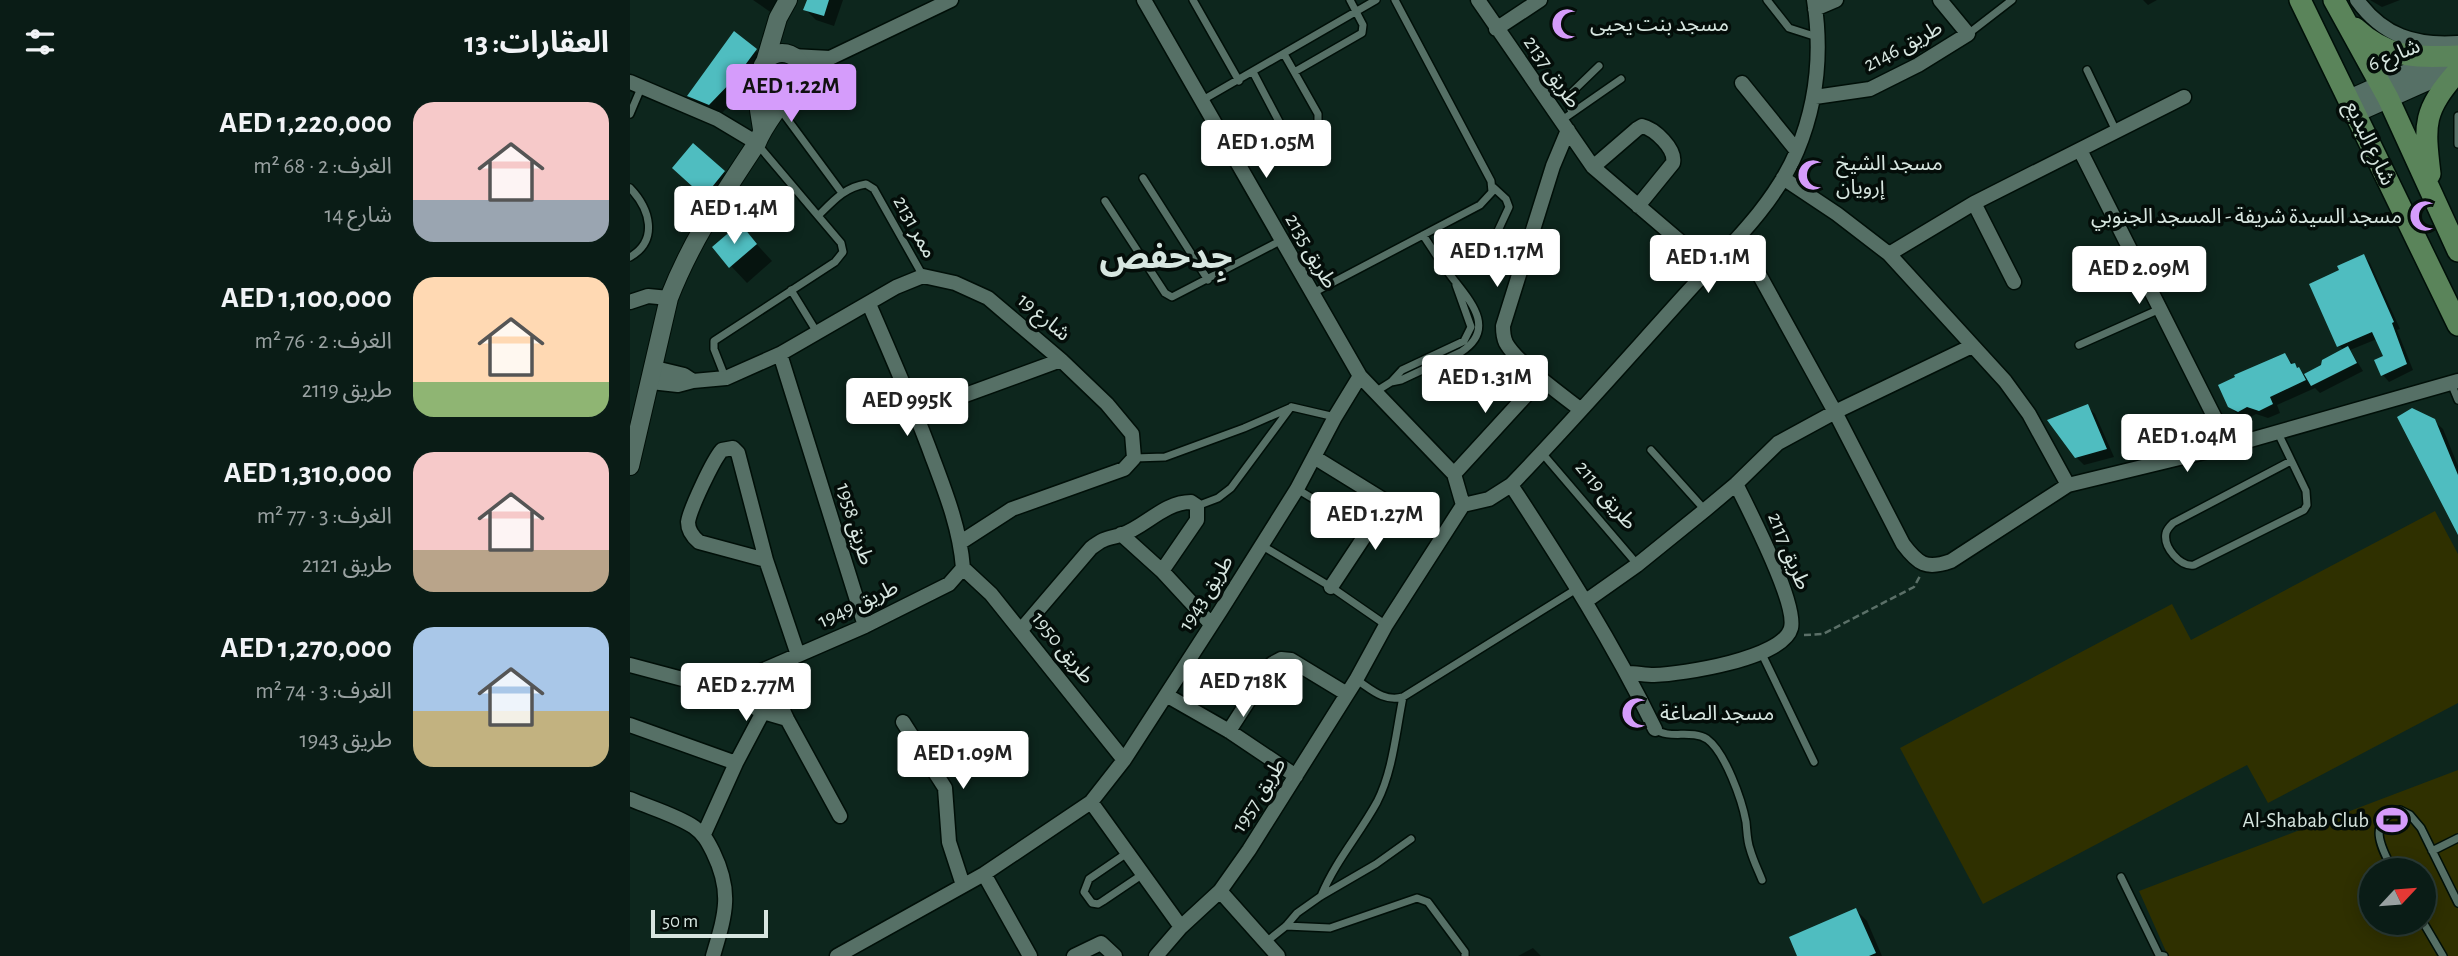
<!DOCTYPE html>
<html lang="ar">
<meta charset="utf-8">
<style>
body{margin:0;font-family:"Alegreya Sans","Noto Sans Arabic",sans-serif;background:#13251f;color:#f1f3f6;direction:rtl;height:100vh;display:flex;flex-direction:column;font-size:26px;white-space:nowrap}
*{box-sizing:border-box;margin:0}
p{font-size:23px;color:#99a1a1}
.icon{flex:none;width:38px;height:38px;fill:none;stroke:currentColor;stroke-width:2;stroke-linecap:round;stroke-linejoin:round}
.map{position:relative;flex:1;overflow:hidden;direction:ltr}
.drawer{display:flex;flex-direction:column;background:#0a1c16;width:630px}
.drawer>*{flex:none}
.needle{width:46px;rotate:64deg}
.buttons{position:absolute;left:1729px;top:858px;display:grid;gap:14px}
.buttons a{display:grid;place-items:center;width:77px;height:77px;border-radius:50%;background:#0a1c16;box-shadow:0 4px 18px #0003,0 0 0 2px #2a3a35;font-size:35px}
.scale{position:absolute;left:21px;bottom:18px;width:117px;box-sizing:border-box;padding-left:7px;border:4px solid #d7e6e0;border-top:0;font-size:19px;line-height:24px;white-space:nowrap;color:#d7e6e0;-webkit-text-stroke:5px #040d09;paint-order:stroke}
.price{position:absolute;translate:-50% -60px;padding:0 16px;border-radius:7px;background:#fff;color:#222;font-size:23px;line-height:46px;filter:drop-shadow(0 2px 4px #0008)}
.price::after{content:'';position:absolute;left:50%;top:42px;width:21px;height:16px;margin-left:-10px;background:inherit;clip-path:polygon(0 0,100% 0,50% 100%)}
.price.active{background:#d59cfb;color:#111}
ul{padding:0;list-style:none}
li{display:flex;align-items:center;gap:21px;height:175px;padding:0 21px}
li span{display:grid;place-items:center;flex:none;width:196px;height:140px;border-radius:21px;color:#555}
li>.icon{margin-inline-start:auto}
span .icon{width:84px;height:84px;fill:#fffc;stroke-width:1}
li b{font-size:30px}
h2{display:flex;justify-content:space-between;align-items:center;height:84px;padding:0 21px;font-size:30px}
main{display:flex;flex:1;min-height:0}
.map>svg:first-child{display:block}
.green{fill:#2f3000;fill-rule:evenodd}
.shadow{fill:#0007}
.building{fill:#4fbdc0}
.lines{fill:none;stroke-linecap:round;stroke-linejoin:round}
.service-casing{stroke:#000f08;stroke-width:10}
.minor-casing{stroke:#000f08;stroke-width:17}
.tertiary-casing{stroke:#000f08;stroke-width:20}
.primary-casing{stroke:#000f08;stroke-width:24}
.path{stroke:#5b7068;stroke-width:2.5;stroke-dasharray:7 3.5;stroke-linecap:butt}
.service{stroke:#567066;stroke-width:7}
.minor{stroke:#567066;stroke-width:14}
.tertiary{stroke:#567066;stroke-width:18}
.primary{stroke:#5a845a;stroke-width:21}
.labels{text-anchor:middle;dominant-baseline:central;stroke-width:7;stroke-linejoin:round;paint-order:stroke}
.poi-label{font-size:21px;fill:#d7e6e0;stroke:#040d09;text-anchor:start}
.street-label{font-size:21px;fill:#d7e6e0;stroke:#040d09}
.town-label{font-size:35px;font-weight:bold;fill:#d7e6e0;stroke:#040d09}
</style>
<main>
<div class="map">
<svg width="1828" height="956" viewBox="0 0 1828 956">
<rect width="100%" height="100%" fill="#0d261d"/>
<!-- green -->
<path class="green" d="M1805,511L1828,554V703L1638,803L1617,765L1353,904L1270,748L1542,604L1561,640Z
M1828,770V956H1538L1509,891ZM1741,870H1794V922H1741Z"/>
<!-- shadow -->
<path class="shadow" d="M123,0H157L149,18Z
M178,0H213L204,26L186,20L175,9Z
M1513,0H1527L1518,5Z
M1740,0H1770L1752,7Z
M126,51L137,62L118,87L90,115L70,106L59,96Z
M94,172L110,188L92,211L60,184Z
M110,226L142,261L117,283L101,266Z
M1734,256L1740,263L1770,329L1767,330L1783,370L1759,382L1753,375L1756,357L1747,339L1720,350L1733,371L1690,393L1685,388L1647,405L1650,413L1638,418L1626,414L1617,419L1608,415L1600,406L1654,355L1675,375L1714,350L1709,346L1711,271Z
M1457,406L1465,414L1484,457L1454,465L1446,457Z
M1804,421L1813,429L1828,466V533Z
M1226,910L1237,921L1252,956H1169Z
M903,948L911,956H888Z"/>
<!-- building -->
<path class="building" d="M177,0H199L194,16L173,10Z
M104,31L127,49L107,76L79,105L57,96Z
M63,143L95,171L74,197L42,168Z
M110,223L127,244L99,268L82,247Z
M1734,254L1764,322L1762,323L1777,364L1751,376L1744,360L1753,356L1742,332L1707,347L1679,284L1709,270L1707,266Z
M1718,346L1727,363L1681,386L1674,374L1691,365L1692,360Z
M1655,353L1661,364L1665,363L1667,368L1669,367L1676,380L1640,397L1643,404L1629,411L1617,407L1608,412L1598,407L1588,385L1605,377L1604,375Z
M1458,404L1477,449L1445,458L1417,420Z
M1782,408L1805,419L1828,475V535L1767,417Z
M1226,908L1246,953L1239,956H1167L1159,937Z"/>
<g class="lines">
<defs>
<path id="service" d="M563,0L609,81
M1137,0L1159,28L1187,37
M1338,34L1382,0
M1457,70L1486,131
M666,71L732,33L733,25L720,0
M623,72L654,131L665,138L678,136L688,127V114L654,54
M571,101L746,0
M150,109L212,193
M942,113L938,100L940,94L969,66
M0,114L11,88
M1828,116V144
M932,120L991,79
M513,178L578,280
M0,188C20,209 29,240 0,257
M475,201L535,293L542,297L650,241
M189,215C203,201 215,187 236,184L244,189L293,276
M853,263L879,207L876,199L863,187
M161,290L188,334
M681,294L850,205L862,192L861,181L765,0
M1449,345L1530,309
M95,377L84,349V341L205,262L213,252L211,243L128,145
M761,382L771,380L831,352C870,327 835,296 818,272C809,260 801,247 793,235
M1821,383L1828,400
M745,392L761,382L772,370L834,341L841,327L826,285
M1648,433L1676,491L1677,505L1674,510L1564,565C1550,567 1533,547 1536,533C1537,529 1540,526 1543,523L1661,461
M1021,450L1075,510
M912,453L1007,564
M504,458L535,457L614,428L662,407L705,417
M667,489L738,532
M567,506L588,498L601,488L661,407
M631,545L701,587L756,625
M1131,652L1184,762
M727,680C742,690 754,702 773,697L948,588
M1025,729C1039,740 1061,729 1077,739C1095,752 1112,800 1116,822C1117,831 1117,841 1120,849C1123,860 1128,870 1132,880
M1802,851L1828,838
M497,853L459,879L454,892L462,903L468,904L473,901L513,874
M1763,870C1751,848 1736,820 1770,810L1780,815L1791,828L1828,903
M1491,877L1529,955L1534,956
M691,896C706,860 729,835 747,802C763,771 766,731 773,697
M1793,922L1813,956
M656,926L700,928L787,898L798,902L835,952V956
M636,942L656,926L667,913L691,896L746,864L781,839"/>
<path id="minor" d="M514,0L730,376L824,474L833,505
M848,0L963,167L1080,267
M1727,0C1753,36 1785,46 1828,43
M1185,9L1206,0
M866,29L910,0
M162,56L200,58
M0,82L87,119L127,143
M1112,83L1167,151
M170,85L200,58L321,0
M1185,97L1240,89L1288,65L1338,34L1310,0
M938,130L923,166L873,326C873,332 873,337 876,343C887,363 932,395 951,410
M1450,150L1599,446
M963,167L1007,129L1012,126C1025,129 1046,149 1043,163L1008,206
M1153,178L1207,214L1259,254L1375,381L1399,414L1438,485
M1344,203L1384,282
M1109,238L1205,412L1273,544C1288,564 1296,570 1321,561L1438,485L1599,446L1828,381
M1259,254L1344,203L1554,97
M0,302L18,296L39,298
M239,304C261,355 284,407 303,459C317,496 330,530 333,568
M150,354L235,626
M25,368L54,375L63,381
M21,382L48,385L63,381L96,378L150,354L266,287L293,276L325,283L358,298L431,360L477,404L502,434L504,458L494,469L382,509L331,542
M286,413L431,360
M684,457L752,499L754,504L752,510L701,587
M824,474L911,379
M881,485C933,564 983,643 1025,729
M833,505L859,499L881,485C940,424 996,360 1053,297C1094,251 1143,208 1167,151C1187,103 1192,51 1184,0
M491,534L532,571L581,624
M136,560L69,542C63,537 58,531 58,522C60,509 83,460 92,450L103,448L108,453L136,560L168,655
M333,568L361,594L494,760
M956,601L1007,565L1075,510L1106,484L1148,443L1205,412L1342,346
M391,630L461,548C474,538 476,539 491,535C515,527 534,502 561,502L567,506V520L532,571
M0,665L90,689L235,626L319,584L333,568
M134,670L157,719L210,816
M997,673C1006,673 1015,675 1024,675C1052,674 1153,659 1161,628C1167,603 1119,510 1106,484
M90,689L133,712L157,719
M536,695L599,731L666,776
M273,722L315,788L319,842L333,885
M0,725L106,763
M599,731L642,664L651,659L661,660L717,694
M0,799C21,808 46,815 64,827C74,834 78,842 83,852C103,893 95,915 83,956
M461,802L551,927
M74,834L106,763L133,712
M354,874L400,956
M590,891L648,956
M207,956L354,874L461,802L494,760L591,610L667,489L705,417L730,376
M444,956L471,943L485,956
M526,956L551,927L590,891L619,850L726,680L756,625L833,505"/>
<path id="tertiary" d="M131 74a21 21 0 1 1 42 0a21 21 0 1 1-42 0Z
M135,62L148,18L158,0
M1719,99L1784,70L1815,59
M1726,113L1800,80L1828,71
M132,129L129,110L134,84
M0,466L39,298C62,239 93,195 127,143C134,125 147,111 157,94"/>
<path id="primary" d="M1670,0L1828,325
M1704,0L1758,98L1828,251
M1725,28C1759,59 1784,57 1827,56
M1800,174C1794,123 1793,111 1828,71"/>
</defs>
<!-- service casing -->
<use href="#service" class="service-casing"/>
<!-- minor casing -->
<use href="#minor" class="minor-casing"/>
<!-- tertiary casing -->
<use href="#tertiary" class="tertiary-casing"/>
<!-- primary casing -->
<use href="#primary" class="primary-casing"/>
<!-- path -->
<path class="path" d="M1174,635L1193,634L1284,587L1290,576"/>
<!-- service -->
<use href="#service" class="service"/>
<!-- minor -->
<use href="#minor" class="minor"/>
<!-- tertiary -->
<use href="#tertiary" class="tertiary"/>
<!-- primary -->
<use href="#primary" class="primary"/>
</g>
<!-- icons -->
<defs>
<symbol id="mosque-bare" viewBox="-9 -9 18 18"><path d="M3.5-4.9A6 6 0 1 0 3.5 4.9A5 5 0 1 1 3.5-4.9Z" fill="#d59cfb" stroke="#040d09" stroke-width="2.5" paint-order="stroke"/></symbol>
<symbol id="stadium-bare" viewBox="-9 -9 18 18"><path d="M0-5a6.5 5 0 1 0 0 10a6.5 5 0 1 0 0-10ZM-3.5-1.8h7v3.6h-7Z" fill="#d59cfb" stroke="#040d09" stroke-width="2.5" paint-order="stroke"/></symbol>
</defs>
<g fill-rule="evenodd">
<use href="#mosque-bare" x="915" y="2" width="44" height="44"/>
<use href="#mosque-bare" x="1161" y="153" width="44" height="44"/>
<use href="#mosque-bare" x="1773" y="194" width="44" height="44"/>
<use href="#mosque-bare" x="985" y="691" width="44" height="44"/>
<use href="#stadium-bare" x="1740" y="798" width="44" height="44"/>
</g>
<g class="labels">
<!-- poi labels -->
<g class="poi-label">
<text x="960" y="24">مسجد بنت يحيى</text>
<text x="1206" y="163">مسجد الشيخ<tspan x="1206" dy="24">إرويان</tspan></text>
<text x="1772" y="216" text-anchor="end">مسجد السيدة شريفة - المسجد الجنوبي</text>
<text x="1030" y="713">مسجد الصاغة</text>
<text x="1739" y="820" text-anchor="end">Al-Shabab Club</text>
</g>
<!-- street labels -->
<g class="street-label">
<text transform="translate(1273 46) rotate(-28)">طريق 2146</text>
<text transform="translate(1764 55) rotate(-22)">شارع 6</text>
<text transform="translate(922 72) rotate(55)">طريق 2137</text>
<text transform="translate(1740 143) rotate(65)">شارع البديع</text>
<text transform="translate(285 227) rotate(61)">ممر 2131</text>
<text transform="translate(681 251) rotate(60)">طريق 2135</text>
<text transform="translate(414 317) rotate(40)">شارع 19</text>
<text transform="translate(976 495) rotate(50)">طريق 2119</text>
<text transform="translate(225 524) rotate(73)">طريق 1958</text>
<text transform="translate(1159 551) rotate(68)">طريق 2117</text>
<text transform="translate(576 593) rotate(-58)">طريق 1943</text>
<text transform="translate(228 604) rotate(-25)">طريق 1949</text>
<text transform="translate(433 648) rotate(51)">طريق 1950</text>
<text transform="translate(629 795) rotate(-58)">طريق 1957</text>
</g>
<!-- town labels -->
<g class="town-label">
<text x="536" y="257">جِدحفص</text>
</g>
</g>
</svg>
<div class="buttons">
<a><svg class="needle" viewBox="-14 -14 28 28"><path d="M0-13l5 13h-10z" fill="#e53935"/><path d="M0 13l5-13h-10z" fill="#99a1a1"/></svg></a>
</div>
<div class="scale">50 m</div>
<b class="price active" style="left:161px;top:124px">AED 1.22M</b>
<b class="price" style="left:636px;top:180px">AED 1.05M</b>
<b class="price" style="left:104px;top:246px">AED 1.4M</b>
<b class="price" style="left:867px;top:289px">AED 1.17M</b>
<b class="price" style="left:1078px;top:295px">AED 1.1M</b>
<b class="price" style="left:1509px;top:306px">AED 2.09M</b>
<b class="price" style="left:855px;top:415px">AED 1.31M</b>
<b class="price" style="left:277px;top:438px">AED 995K</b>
<b class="price" style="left:1557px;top:474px">AED 1.04M</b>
<b class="price" style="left:745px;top:552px">AED 1.27M</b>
<b class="price" style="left:613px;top:719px">AED 718K</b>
<b class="price" style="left:116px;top:723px">AED 2.77M</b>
<b class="price" style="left:333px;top:791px">AED 1.09M</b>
</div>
<section class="drawer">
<h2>العقارات: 13<svg class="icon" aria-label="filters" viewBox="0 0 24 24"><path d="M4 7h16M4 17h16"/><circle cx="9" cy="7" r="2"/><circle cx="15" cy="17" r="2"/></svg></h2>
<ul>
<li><span style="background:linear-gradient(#f6c9c9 70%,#9aa5b1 0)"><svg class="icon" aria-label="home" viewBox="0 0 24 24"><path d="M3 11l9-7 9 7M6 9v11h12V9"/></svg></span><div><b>AED 1,220,000</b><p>الغرف: 2 · 68 m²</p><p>شارع 14</p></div></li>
<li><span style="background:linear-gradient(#ffd9b3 75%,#8fb573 0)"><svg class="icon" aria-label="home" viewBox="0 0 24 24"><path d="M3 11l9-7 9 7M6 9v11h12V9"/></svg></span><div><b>AED 1,100,000</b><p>الغرف: 2 · 76 m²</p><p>طريق 2119</p></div></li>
<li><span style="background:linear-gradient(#f6c9c9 70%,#b9a48a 0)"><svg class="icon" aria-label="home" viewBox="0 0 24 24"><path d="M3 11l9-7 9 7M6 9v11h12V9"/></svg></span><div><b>AED 1,310,000</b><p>الغرف: 3 · 77 m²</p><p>طريق 2121</p></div></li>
<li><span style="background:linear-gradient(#a9c7e8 60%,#c2b280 0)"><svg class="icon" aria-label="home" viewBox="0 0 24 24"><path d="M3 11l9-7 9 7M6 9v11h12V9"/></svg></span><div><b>AED 1,270,000</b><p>الغرف: 3 · 74 m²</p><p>طريق 1943</p></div></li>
</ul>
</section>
</main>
